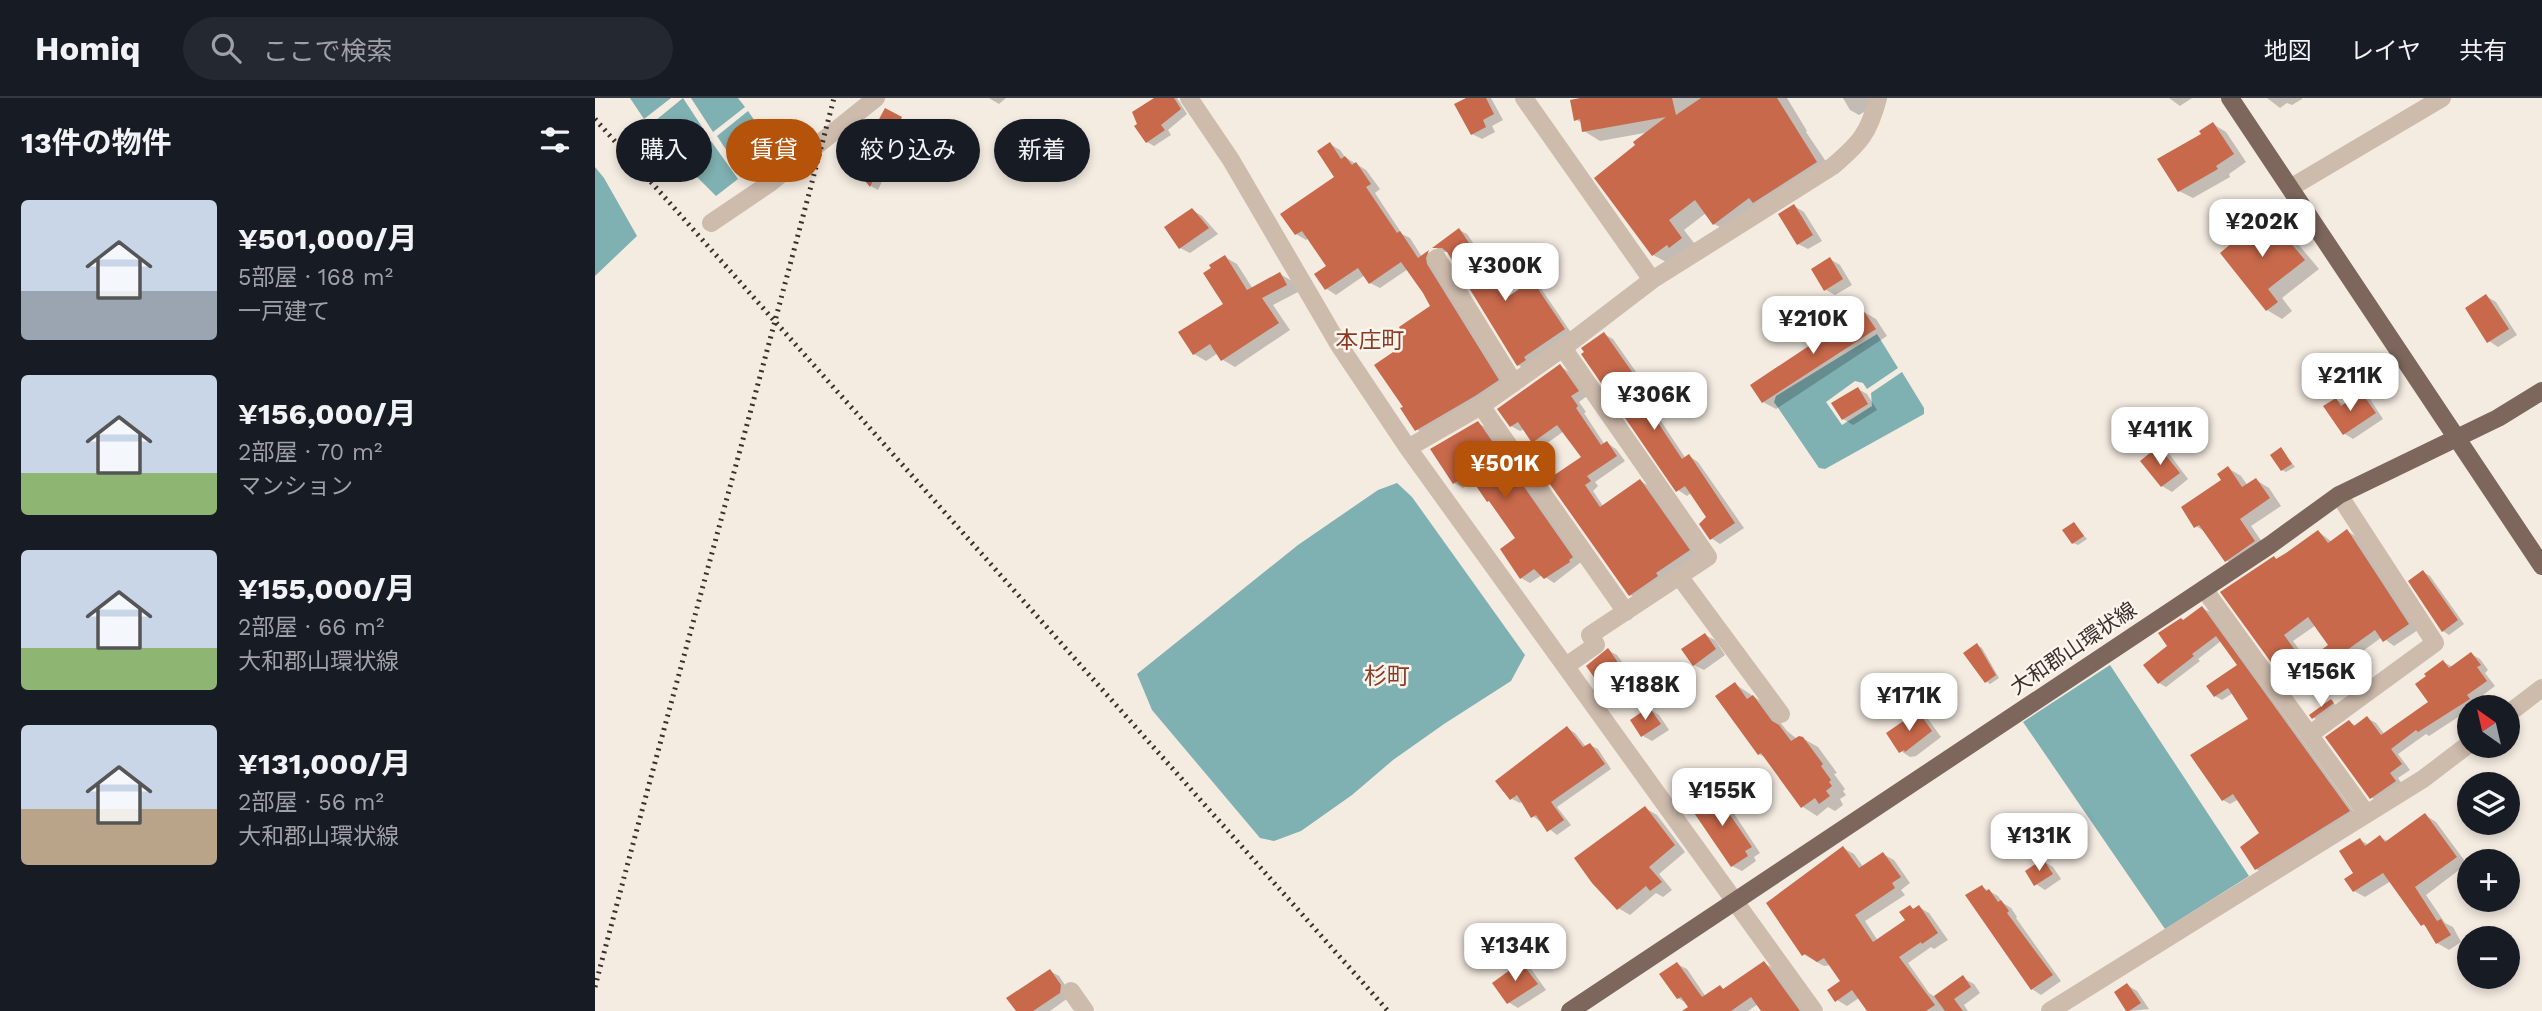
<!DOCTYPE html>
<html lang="ja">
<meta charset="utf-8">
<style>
body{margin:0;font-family:"Work Sans","Noto Sans JP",sans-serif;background:#242831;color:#f1f3f6;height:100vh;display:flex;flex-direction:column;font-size:26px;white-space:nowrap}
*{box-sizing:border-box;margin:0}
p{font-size:23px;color:#9ea1a6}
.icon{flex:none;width:38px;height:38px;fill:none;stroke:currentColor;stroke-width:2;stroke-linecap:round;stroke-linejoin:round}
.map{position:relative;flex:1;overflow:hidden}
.drawer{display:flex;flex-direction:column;background:#171b24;width:595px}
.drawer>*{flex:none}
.hud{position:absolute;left:21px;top:21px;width:665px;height:63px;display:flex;gap:14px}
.needle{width:46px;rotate:326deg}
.buttons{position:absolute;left:1862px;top:597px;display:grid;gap:14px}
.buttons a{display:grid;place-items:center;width:63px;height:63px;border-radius:50%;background:#171b24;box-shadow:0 4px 10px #0003;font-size:35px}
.price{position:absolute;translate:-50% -60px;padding:0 16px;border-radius:14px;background:#fff;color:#222;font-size:23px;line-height:46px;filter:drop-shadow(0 2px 4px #0008)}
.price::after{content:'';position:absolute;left:50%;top:42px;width:21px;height:16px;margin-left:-10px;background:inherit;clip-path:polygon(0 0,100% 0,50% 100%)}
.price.selected{background:#b45309;color:#fff}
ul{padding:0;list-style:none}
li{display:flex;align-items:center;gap:21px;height:175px;padding:0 21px}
li span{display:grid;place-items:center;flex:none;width:196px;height:140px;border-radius:7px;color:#555}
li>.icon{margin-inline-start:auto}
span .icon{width:84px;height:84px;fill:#fffc;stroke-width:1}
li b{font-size:30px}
h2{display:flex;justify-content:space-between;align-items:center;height:84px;padding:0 21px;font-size:30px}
.pill{padding:0 24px;border-radius:32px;background:#171b24;box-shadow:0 4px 10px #0003;font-size:24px;line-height:63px}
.pill.selected{background:#b45309;color:#fff}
header{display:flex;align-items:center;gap:42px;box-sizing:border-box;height:98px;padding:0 35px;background:#171b24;border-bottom:2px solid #363941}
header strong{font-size:33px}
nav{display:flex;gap:38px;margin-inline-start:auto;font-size:24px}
.search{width:490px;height:63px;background:#242831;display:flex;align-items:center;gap:18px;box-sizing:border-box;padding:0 24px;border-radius:38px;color:#9ea1a6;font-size:26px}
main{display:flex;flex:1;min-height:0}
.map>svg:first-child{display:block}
.water{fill:#7fb0b2}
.shadow{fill:#0003}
.building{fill:#c8694b}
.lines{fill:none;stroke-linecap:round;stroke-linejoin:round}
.minor{stroke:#cdbbac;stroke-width:18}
.major{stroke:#7d675c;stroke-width:18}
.rail{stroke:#3b302b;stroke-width:5;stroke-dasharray:2 5;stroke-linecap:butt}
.labels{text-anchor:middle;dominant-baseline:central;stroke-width:5;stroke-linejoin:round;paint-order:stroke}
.street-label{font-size:21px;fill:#3b302b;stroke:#fbf5ee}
.neighbourhood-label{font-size:23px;fill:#8c3b22;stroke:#fbf5ee}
</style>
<header>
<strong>Homiq</strong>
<div class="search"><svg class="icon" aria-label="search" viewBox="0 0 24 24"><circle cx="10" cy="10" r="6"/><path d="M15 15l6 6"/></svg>ここで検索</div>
<nav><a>地図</a><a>レイヤ</a><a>共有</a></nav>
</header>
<main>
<section class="drawer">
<h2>13件の物件<svg class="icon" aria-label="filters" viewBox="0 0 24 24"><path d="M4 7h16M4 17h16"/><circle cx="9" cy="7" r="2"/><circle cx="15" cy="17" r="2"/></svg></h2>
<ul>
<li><span style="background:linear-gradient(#c9d6e8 65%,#9aa5b1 0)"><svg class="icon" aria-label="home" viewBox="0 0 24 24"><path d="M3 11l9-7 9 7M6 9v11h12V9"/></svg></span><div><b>¥501,000/月</b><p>5部屋 · 168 m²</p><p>一戸建て</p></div></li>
<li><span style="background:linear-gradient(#c9d6e8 70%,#8fb573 0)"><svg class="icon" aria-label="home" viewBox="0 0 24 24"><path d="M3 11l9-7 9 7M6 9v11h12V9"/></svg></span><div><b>¥156,000/月</b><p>2部屋 · 70 m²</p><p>マンション</p></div></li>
<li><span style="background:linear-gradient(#c9d6e8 70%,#8fb573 0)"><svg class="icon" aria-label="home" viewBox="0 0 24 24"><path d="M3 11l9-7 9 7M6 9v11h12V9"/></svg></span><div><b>¥155,000/月</b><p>2部屋 · 66 m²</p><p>大和郡山環状線</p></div></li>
<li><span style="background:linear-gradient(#c9d6e8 60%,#b9a48a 0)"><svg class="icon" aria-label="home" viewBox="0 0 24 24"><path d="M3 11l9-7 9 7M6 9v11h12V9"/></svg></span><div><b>¥131,000/月</b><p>2部屋 · 56 m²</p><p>大和郡山環状線</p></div></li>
</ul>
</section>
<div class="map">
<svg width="1947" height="913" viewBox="0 0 1947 913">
<rect width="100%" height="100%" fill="#f4ebe1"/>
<!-- water -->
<path class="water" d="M35,0H76L49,21Z
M88,0L113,38L86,63L68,47L55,27Z
M96,0H143L150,9L118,34Z
M153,13L182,55L150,80L122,38Z
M116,43L143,81L121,98L90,67Z
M0,69L9,80L42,138L0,178Z
M1282,236L1303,270L1272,291L1268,285L1260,283L1231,304L1247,327L1277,308L1276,295L1307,274L1329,310V316L1230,371L1224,370L1179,304L1181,298Z
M802,385L817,399L930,557L916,583L849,626L798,662L757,697L706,733L679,743L665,740L557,612L542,576L703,447L783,392Z
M1515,567L1654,778L1570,831L1428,624Z"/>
<!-- shadow -->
<path class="shadow" d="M394,0H411L404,6Z
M562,0H582L592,16L573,32L576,37L559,48L552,44Z
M875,0H896L908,22L897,28L900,34L887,41L877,36Z
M984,0H1192L1212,33L1211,34L1238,74L1136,135L1119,126L1111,115L1089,132L1103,150L1075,166L1058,157L1042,47L1055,34L1005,43L989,33L987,25L980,21Z
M1248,0H1276L1279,8L1264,17L1255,12Z
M1574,0H1597L1585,8Z
M1672,0H1707V1L1697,7L1692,5L1685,10Z
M291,13L314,25L283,92L276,88L265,73L281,61Z
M1618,26L1631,34L1651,64L1634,76L1635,79L1598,100L1584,93L1608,36Z
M735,46L745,52L750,59L771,72L785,91L780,95L807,136L815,140L827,159L835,154L843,159L912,288L831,337L821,331L810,309V248L837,208L813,171L785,190L775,185L770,177L741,197L732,191L722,177L734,168L714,140L711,142L701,136L742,79Z
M1199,108L1209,114L1227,143L1213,151L1203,146Z
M597,112L607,118L623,136L595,155L585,150Z
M1672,119L1687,127L1724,171L1687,200L1697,213L1687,221L1672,212Z
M864,132L872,136L915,199L937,184L945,189L977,236L932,272L923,267L853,154H848L841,150Z
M630,159L642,166L658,191L685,176L697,183L703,194L678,207L695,232L640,269L628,262L623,255L611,263L599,256L630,206Z
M1235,161L1245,167L1257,187L1240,197L1231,192Z
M1891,198L1901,204L1922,237L1903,249L1894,243Z
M1269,214L1281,221L1292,238L1181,311L1168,304Z
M1009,236L1018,241L1062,304L1056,308L1091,361L1094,358L1103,364L1149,430L1125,446L1116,440L1114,419L1096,395L1092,398L1083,392Z
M965,268L974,274L992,298L984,304L991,314L989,315L1010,347L1012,345L1021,351L1030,363L1000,384L1003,388L998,393L1008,408L1045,383L1054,388L1102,458L1044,502L1035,497L954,382L988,360L969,333L947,349L938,343L929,331L925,333L916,328Z
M1263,291L1272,296L1282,312L1258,327L1248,321Z
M1767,296L1775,301L1788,321L1758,341L1750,336L1741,302L1751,307Z
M883,325L892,330L986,464L959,485L947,477L935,485L926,480L922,441L879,382L868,390L859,385Z
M1686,351L1700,369L1691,374L1687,372Z
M1565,352L1575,357L1593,381L1577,394L1567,388L1548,364Z
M1633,370L1646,378L1653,388L1661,382L1674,390L1686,408L1656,428L1672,451L1644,470L1631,462L1612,435L1601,428L1629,383Z
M1479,426L1492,441L1483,447L1478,445Z
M1752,433L1762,439L1823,532L1799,548L1787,539L1761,558L1765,563L1736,584L1726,578L1735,547L1721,527L1698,543L1709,558L1689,571L1679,565V460L1683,462L1724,434L1737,444Z
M1828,474L1835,478L1869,526L1854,537L1848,533Z
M1607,510L1615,514L1761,717L1669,775L1661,771L1666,736L1644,701L1635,706L1628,702L1655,621L1638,595L1627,602L1620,598L1645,567L1626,543L1603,561L1605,563L1571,589L1564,585L1574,549L1589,523Z
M1110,537L1120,542L1130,557L1109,572L1099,567Z
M1382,547L1387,550L1404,580L1395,586L1391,583Z
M1013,552L1022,557L1042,585L1030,593L1027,591L1019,596L1010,591Z
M1876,556L1885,561L1893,572L1890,575L1900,588L1880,603L1882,606L1874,609V612L1834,638L1831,636L1803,656L1815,672L1803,680L1809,689L1785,705L1776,699L1754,624L1761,628L1772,620L1781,625L1790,637L1835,604L1848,564L1858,569Z
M1140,586L1173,608L1192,633L1202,641L1207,640L1223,649L1242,675L1239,676L1250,691L1248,693L1251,697L1245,701L1248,707L1240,713L1233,709L1222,718L1208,709L1171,660L1164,656Z
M1736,603L1742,608L1722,622L1718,619Z
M1054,611L1064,617L1074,632L1057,643L1048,638Z
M1323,615L1333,621L1346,639L1321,658L1315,659L1306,653Z
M972,630L980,635L991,649L995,647L1003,651L1016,671L962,709L976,727L962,737L938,718L928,703L925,705L917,701Z
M1118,694L1128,699L1165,755L1159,759L1161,763L1147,773L1137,768Z
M1050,710L1062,717L1090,754L1064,776L1077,792L1068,799L1061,795L1035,817L1023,810Z
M1830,717L1841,724L1872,766L1831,797L1850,825L1858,829L1866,844L1854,852L1842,845L1833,830L1827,826L1796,783L1770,799L1759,793L1765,742L1774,747L1785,739L1794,744Z
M1248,750L1259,756L1269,770L1288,756L1299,762L1315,785L1306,792L1310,797L1270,823L1283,843L1312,822L1315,809L1321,812L1324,809L1334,815L1353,842L1339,851L1336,849L1313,865L1334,895L1340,899L1368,880L1379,886L1385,895L1369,907L1373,913H1274L1264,900L1252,908L1242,902L1248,884L1236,867L1229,868L1208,856Z
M1448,763L1458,769L1466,781L1450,792L1441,786Z
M1387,789L1403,798L1408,805L1416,810L1422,819L1421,820L1466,883L1446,897L1437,891Z
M1169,865L1178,870L1209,913H1168L1163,906L1153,913H1098L1093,906L1083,900L1082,866L1092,871L1111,899L1125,889L1130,892Z
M926,866L936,871L951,892L923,910L913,904Z
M455,873L464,878L474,893L473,900L455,913H423Z
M1532,887L1542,893L1554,911L1534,913Z"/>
<!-- building -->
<path class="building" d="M559,0H579L586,11L566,27L570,32L551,45L539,28L542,26L537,14Z
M871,0H891L899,16L888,22L891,29L876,37L859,6Z
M985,0H1077L1081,17L1106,0H1182L1222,64L1158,105L1154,100L1118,127L1100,102L1074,122L1087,140L1074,150L1072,147L1057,158L999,80L1040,47L1038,44L1071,19L987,34L985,21L979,23L975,2Z
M290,10L307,19L275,89L262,73L278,60L265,54L281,22L283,23Z
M1618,24L1639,56L1621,68L1623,71L1583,94L1562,61L1606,36L1604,33Z
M735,44L746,61L750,58L757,67L761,64L776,86L771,89L802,135L805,133L823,160L834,152L831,160L832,166L904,282L880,298L820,333L805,310L808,309L779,267L807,248L799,235L805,231L804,229L835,208L828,195L806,164L774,186L763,170L730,192L719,176L731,168L707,133L700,137L685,116L739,79L722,53Z
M1199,106L1218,137L1202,147L1183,116Z
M597,110L614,130L584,151L569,129Z
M1671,116L1710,162L1673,191L1683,204L1671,213L1625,155Z
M864,130L911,200L937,182L970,231L929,259L931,262L922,268L852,154L847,150H837Z
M630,157L652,192L685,174L692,187L667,200L684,225L626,263L615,246L598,257L583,234L628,206L608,175L616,170L614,167Z
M1235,159L1248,181L1229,193L1216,171Z
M1891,196L1914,231L1892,245L1870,210Z
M1268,212L1281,231L1167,305L1155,287Z
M1009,234L1054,298L1048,302L1087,361L1094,356L1140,425L1115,442L1104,426L1111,419L1090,388L1081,394L986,256L989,254L986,250Z
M965,266L984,293L976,298L983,308L981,310L1006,347L1012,343L1022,358L992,378L996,383L990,387L1005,409L1045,381L1095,452L1061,475L1063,478L1034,498L952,382L986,359L962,327L937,345L923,324L915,329L902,311Z
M1263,289L1273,306L1247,322L1236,305Z
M1766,294L1781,315L1748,337L1728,308L1741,300L1746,308Z
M883,323L978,459L974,462L975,464L949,481L939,471L925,481L905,451L920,440L894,403L892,404L873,376L858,386L835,351Z
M1686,349L1697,366L1686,373L1675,357Z
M1561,350H1565L1585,375L1566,389L1545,363Z
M1633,368L1647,389L1661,380L1675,400L1645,421L1660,443L1630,464L1604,427L1599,430L1586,409L1626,382L1622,376Z
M1479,424L1489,438L1477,446L1467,432Z
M1752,431L1814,526L1788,544L1780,532L1752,552L1756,557L1725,579L1712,562L1733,547L1713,519L1689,537L1700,552L1678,567L1625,494L1679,458L1681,461L1691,455L1723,432L1733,445Z
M1828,472L1863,522L1847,534L1813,483Z
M1607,508L1755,713L1660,772L1645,749L1664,735L1638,696L1627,703L1595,657L1653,621L1633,590L1619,599L1611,588L1642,567L1621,538L1597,556L1599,558L1563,586L1548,567L1572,548L1563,535L1586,520L1588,522Z
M1110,535L1121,551L1098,568L1086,551Z
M1382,545L1401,577L1390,585L1368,555Z
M1013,550L1033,579L1020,589L1018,586L1008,592L991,568Z
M1876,554L1886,567L1882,569L1892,583L1872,597L1875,601L1823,634L1821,632L1796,651L1807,666L1795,675L1801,683L1775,701L1730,639L1754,622L1759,628L1772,618L1786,637L1833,604L1820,586L1831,578L1829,576L1848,562L1854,570Z
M1140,584L1152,601L1158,597L1177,623L1184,627L1196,643L1204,638L1208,639L1228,666L1226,668L1236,682L1234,684L1237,688L1231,693L1235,698L1224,706L1220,700L1206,710L1166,655L1163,657L1120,598Z
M1736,601L1739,605L1717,621L1714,617Z
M1054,609L1066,626L1046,639L1035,622Z
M1323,613L1337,633L1310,654L1309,652L1304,655L1291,635Z
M972,628L988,649L995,645L1010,666L956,704L969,722L952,734L941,717L936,720L922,697L915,702L900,683Z
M1118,692L1157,749L1150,753L1153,758L1136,769L1095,709Z
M1050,708L1080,747L1054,769L1067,784L1055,793L1051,788L1022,812L997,785L979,760Z
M1830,715L1862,759L1820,789L1842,823L1846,821L1856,837L1841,846L1829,826L1826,828L1788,775L1758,794L1749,781L1758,775L1744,753L1765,740L1770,748L1785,737L1790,744Z
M1248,748L1264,770L1288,754L1306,779L1297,785L1300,790L1260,817L1278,844L1310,822L1304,814L1315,807L1318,811L1324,807L1343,835L1327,846L1326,844L1304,859L1340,907L1331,913H1272L1257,892L1240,904L1232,892L1245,883L1229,860L1222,864L1210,856L1207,858L1171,805Z
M1448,761L1458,776L1439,788L1430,773Z
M1387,787L1391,793L1394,791L1403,804L1406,802L1414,813L1412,815L1458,877L1436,892L1370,797Z
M1169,863L1205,913H1166L1156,899L1136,913H1087L1093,909L1086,899L1082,901L1064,876L1082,864L1107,899L1125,887L1128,891Z
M926,864L943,886L912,906L897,885Z
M455,871L466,887L465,895L438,913H421L411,900Z
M1368,877L1376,889L1359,901L1368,913H1350L1339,898Z
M1532,885L1546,905L1534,913H1531L1519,894Z"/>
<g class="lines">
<!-- minor -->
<path class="minor" d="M594,0L636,62L744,247L813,350L1219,913
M929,0L1057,182
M1695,90L1847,0
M116,125L175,85L281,0
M842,160L919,285
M968,250L1113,459L995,537L1001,547L971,568
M886,308L1031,514
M813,350L886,308L968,250L1057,182L1238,68C1265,45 1274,35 1283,0
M1084,478L1186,616
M1609,491L1771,715
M1913,616L1947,590
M1714,637L1840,545L1744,397
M476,893L490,913
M1455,913L1828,681L1874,646"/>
<!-- major -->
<path class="major" d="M1635,0L1947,468
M975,913L1675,447L1744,397L1903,320L1947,293"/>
<!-- rail -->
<path class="rail" d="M0,21L793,913
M0,889C78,592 162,297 239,0"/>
</g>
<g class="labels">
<!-- street labels -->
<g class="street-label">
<text transform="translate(1478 550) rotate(-34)">大和郡山環状線</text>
</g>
<!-- neighbourhood labels -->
<g class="neighbourhood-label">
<text x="775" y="242">本庄町</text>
<text x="792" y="578">杉町</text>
</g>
</g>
</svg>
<div class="buttons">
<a><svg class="needle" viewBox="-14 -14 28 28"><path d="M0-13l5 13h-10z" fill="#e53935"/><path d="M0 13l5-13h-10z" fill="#9ea1a6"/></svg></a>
<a><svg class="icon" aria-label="layers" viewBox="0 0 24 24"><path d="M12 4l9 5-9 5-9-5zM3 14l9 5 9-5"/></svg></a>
<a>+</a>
<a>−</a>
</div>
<b class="price" style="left:1667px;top:161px">¥202K</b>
<b class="price" style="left:910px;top:205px">¥300K</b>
<b class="price" style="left:1218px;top:258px">¥210K</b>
<b class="price" style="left:1755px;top:315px">¥211K</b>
<b class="price" style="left:1059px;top:334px">¥306K</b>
<b class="price" style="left:1565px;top:369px">¥411K</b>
<b class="price selected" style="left:910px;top:403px">¥501K</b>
<b class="price" style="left:1726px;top:611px">¥156K</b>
<b class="price" style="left:1050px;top:624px">¥188K</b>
<b class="price" style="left:1314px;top:635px">¥171K</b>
<b class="price" style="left:1127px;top:730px">¥155K</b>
<b class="price" style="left:1444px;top:775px">¥131K</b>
<b class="price" style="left:920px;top:885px">¥134K</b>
<div class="hud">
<a class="pill">購入</a>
<a class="pill selected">賃貸</a>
<a class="pill">絞り込み</a>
<a class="pill">新着</a>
</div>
</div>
</main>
